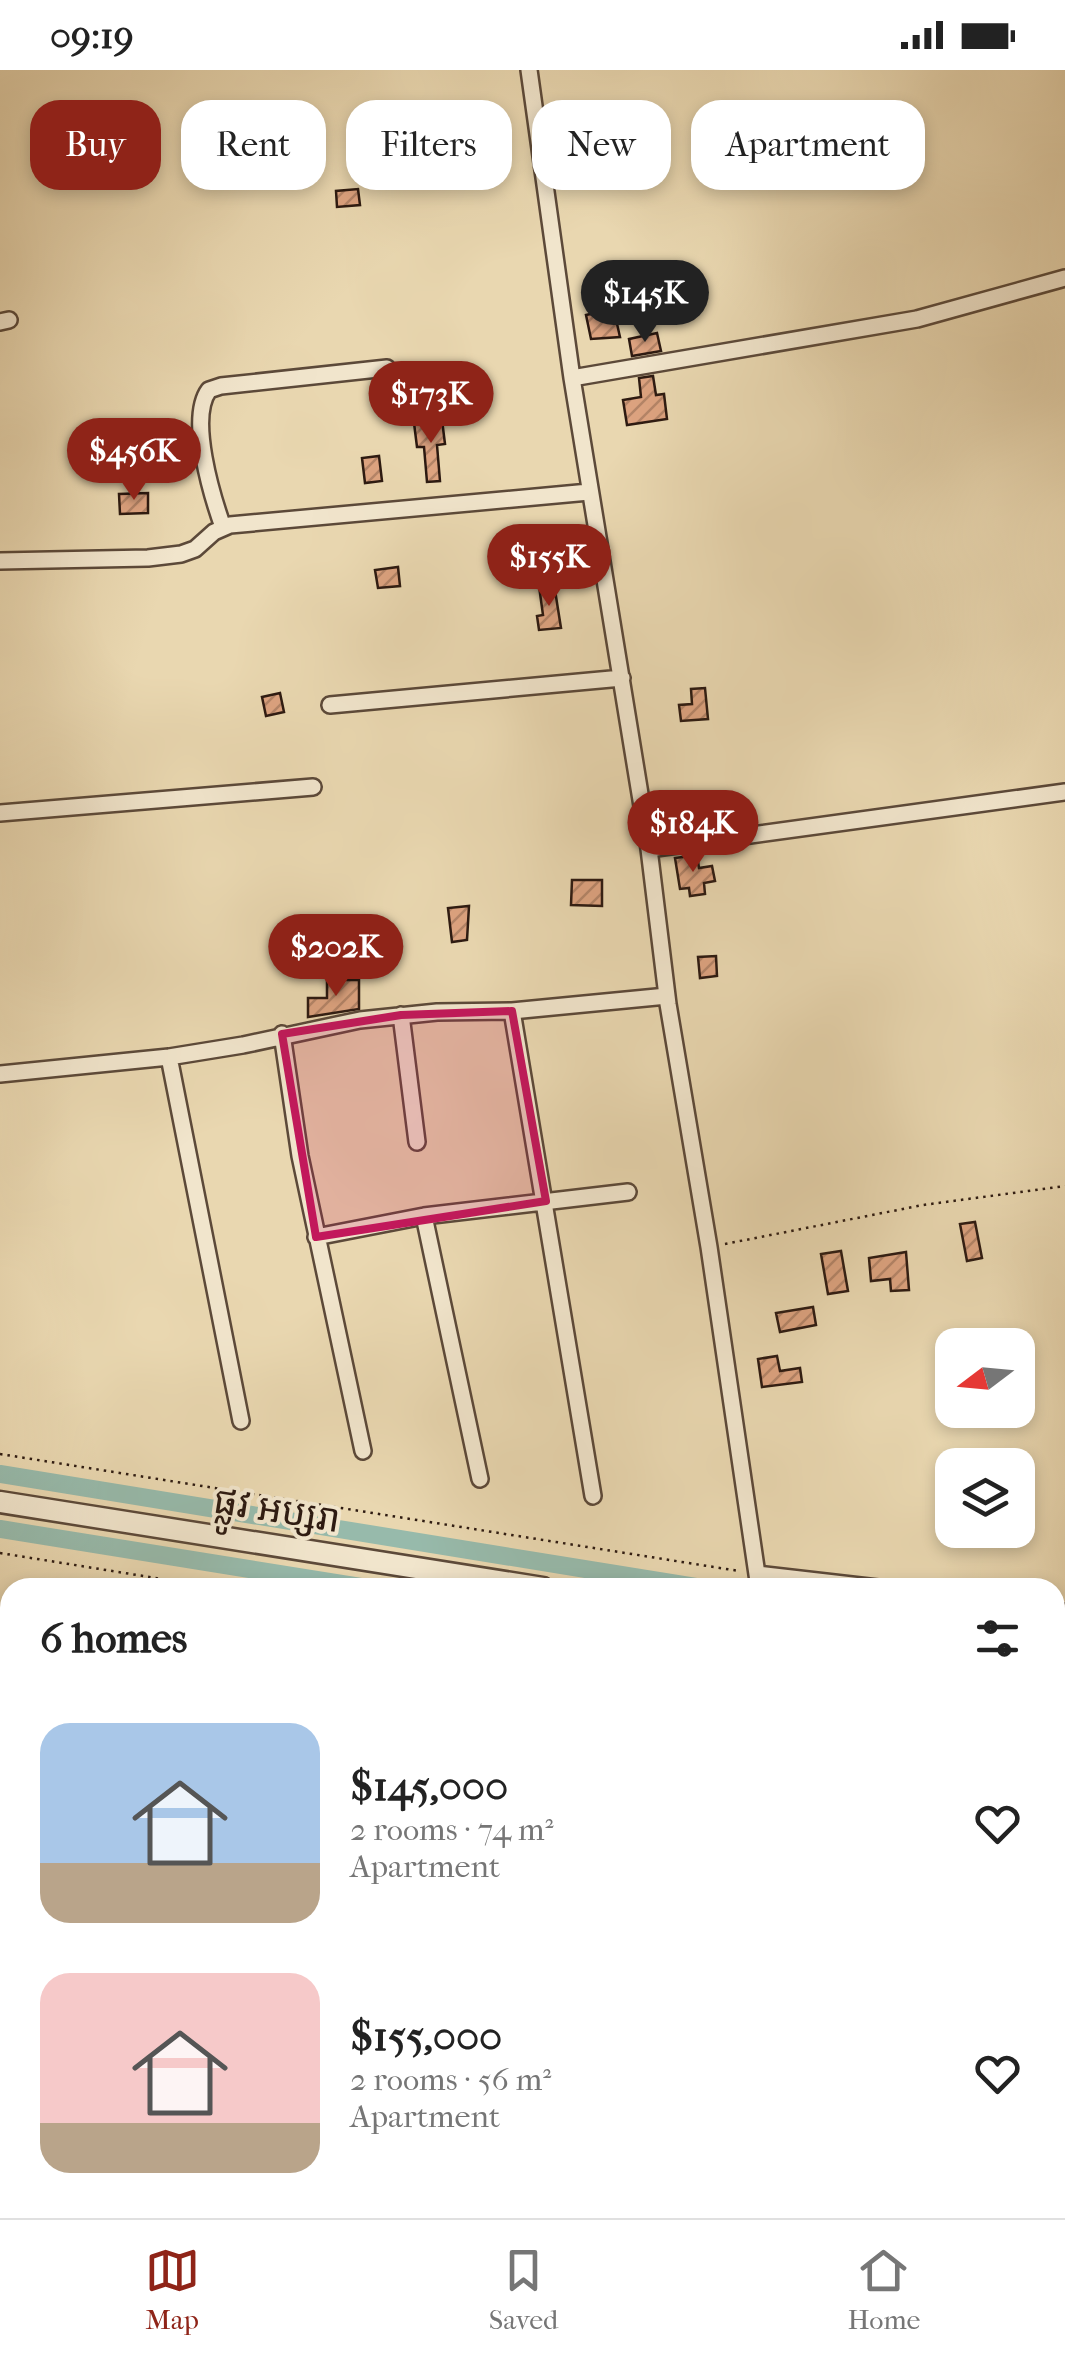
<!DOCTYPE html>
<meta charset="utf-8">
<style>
body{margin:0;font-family:"IM FELL French Canon","Noto Sans Khmer",serif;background:#f6f6f6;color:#222;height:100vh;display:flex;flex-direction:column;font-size:38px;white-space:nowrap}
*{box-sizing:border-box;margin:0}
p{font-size:32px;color:#767676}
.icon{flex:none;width:55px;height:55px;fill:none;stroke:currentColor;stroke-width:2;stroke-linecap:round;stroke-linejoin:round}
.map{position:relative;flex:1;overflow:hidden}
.sheet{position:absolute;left:0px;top:1508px;width:1065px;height:642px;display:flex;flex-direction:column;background:#fff;border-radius:30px 30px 0 0;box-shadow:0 5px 15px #0003}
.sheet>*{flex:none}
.guide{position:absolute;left:30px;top:30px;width:1005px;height:90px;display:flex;gap:20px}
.needle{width:65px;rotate:254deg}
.buttons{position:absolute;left:935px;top:1258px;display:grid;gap:20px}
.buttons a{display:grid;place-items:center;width:100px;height:100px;border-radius:20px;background:#fff;box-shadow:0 5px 15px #0003;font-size:50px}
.price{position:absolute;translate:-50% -85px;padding:0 22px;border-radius:35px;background:#8f2418;color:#fff;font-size:32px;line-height:65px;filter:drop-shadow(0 2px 5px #0008)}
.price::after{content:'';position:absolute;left:50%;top:60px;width:30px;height:22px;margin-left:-15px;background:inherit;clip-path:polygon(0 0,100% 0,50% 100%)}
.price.active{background:#222;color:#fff}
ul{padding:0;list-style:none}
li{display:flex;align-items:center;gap:30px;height:250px;padding:0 40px}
li span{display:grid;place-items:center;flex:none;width:280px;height:200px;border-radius:30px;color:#555}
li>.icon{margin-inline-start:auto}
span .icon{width:120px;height:120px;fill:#fffc;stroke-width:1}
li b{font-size:42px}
h2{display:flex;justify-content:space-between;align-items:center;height:120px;padding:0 40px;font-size:42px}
.tag{padding:0 35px;border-radius:30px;background:#fff;box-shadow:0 5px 15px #0003;font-size:35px;line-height:90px}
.tag.active{background:#8f2418;color:#fff}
.status{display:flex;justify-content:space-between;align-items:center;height:70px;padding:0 50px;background:#fff;direction:ltr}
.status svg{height:28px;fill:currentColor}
.tabs{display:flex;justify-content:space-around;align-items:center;height:140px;border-top:2px solid #e0e0e0;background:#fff;font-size:28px;color:#767676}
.tabs a{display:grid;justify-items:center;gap:5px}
.tabs .active{color:#8f2418}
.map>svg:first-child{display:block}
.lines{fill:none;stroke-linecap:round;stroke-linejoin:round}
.canal{stroke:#97baab;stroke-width:18}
.building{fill:url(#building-hatch);stroke:#2d1a11;stroke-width:2.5}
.service-casing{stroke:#5c4939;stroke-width:12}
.minor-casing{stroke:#5c4939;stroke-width:20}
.tertiary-casing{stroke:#5c4939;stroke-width:25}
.path{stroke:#2d1a11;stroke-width:2.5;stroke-dasharray:2.5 5;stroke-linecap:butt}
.service{stroke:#f1e5cc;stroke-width:8}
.minor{stroke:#f1e5cc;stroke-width:15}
.tertiary{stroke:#f1e5cc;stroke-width:20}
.marked{fill:#c2185b;fill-opacity:0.2;stroke:#c2185b;stroke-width:8;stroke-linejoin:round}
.labels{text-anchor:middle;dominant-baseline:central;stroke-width:8;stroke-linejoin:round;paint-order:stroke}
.street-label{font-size:38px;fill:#2d1a11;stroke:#f1e5cc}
</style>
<div class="status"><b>09:19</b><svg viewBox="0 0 49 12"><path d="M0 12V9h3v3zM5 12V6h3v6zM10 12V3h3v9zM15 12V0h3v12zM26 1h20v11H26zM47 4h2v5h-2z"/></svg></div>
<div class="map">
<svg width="1065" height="2148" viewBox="0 0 1065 2148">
<defs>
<pattern id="building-hatch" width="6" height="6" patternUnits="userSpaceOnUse" patternTransform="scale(2.5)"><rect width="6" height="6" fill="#dda380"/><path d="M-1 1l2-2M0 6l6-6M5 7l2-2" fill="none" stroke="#b48467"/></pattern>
</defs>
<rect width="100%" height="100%" fill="#e9d7b0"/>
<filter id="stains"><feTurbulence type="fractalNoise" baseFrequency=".002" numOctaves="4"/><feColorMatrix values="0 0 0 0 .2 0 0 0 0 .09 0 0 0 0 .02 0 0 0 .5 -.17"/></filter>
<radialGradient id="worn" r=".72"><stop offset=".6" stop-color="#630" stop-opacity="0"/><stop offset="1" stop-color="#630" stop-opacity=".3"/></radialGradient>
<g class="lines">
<!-- canal -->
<path class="canal" d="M0,1404L702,1518
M0,1459L367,1518
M1055,1574L1065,1575
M1055,1626L1065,1627"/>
</g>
<!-- building -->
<path class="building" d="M358,119L360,135L337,137L336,121Z
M608,240L609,246L615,245L620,267L591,269L586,245Z
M657,263L661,281L632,286L629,269Z
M653,306L656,325L664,324L667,349L627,355L623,330L641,327L639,308Z
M442,350L445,374L437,375L440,411L427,412L424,377H417L414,353Z
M379,386L382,411L365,413L362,388Z
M148,423V443L120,444L119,424Z
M398,497L400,516L378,518L375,500Z
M554,514L561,558L539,560L537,546L543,545L539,516Z
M705,618L708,649L681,651L679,635L692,634L691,619Z
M280,623L284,642L266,646L262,627Z
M697,785L699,798L712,796L715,811L704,813L705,824L690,826L689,818L680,819L675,788Z
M572,810H602V836L571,835Z
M469,836L467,870L452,872L448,838Z
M716,886L717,906L700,908L698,887Z
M327,910H359V939L308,947V928H327Z
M975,1152L982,1188L967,1191L960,1154Z
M841,1181L848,1221L828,1224L821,1184Z
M906,1182L909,1220L891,1221L890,1209L871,1211L869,1188Z
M813,1237L816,1255L780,1262L776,1243Z
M777,1286L780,1301L800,1298L802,1312L762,1317L758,1289Z"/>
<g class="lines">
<defs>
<path id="service" d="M463,2148V2140"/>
<path id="minor" d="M529,0L572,308L649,779L668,934L709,1177L759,1518
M0,252L9,250
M572,308L917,249L1065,208
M223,457C212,426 188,348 209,320L221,316L387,298
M0,491L148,488L181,484L195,479L214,462L230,455L589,422
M330,635L622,608
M0,743L313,717
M649,779L1065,722
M512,941L593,1426
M401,945L417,1072
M282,964L300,1086L363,1381
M169,987L241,1351
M0,1004L169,987L243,975L360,950L437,942L512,941L667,926
M424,1146L480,1409
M316,1167L424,1146L628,1122
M757,1504L878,1518
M1055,1541L1065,1542
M1055,1651L1065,1652
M1055,2107H1065
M105,2140L106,2148
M528,2140L529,2148
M629,2140V2148
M827,2140L828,2148
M42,2148L77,2140
M270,2148L274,2140"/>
<path id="tertiary" d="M0,1432L543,1518
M1055,1598L1065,1600"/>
</defs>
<!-- service casing -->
<use href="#service" class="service-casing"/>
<!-- minor casing -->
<use href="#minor" class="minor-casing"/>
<!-- tertiary casing -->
<use href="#tertiary" class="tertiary-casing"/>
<!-- path -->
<path class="path" d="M725,1174L923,1135L1065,1116
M0,1384L739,1501
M0,1483L218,1518"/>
<!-- service -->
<use href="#service" class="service"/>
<!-- minor -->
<use href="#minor" class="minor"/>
<!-- tertiary -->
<use href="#tertiary" class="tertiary"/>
</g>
<!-- marked area -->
<path class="marked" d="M512,941L546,1131L316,1167L282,964L401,945Z"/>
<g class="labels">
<!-- street labels -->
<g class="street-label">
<text transform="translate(277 1440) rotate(9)">ផ្លូវ អប្សរា</text>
</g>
</g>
<rect width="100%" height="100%" filter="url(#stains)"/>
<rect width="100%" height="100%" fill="url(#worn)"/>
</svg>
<div class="buttons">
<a><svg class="needle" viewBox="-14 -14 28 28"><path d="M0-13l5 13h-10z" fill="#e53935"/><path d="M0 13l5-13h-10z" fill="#767676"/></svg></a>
<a><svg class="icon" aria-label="layers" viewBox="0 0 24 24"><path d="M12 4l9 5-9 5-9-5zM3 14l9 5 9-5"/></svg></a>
</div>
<b class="price active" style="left:645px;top:275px">$145K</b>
<b class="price" style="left:431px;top:376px">$173K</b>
<b class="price" style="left:134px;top:433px">$456K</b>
<b class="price" style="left:549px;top:539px">$155K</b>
<b class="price" style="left:693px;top:805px">$184K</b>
<b class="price" style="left:336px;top:929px">$202K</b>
<div class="guide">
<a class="tag active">Buy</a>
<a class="tag">Rent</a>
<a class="tag">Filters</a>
<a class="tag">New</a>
<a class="tag">Apartment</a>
</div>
<section class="sheet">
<h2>6 homes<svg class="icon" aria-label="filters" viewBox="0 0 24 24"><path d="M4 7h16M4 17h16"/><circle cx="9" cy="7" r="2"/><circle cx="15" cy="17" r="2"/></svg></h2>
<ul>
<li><span style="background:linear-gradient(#a9c7e8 70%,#b9a48a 0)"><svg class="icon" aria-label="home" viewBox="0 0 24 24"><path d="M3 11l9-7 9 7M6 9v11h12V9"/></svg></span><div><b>$145,000</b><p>2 rooms · 74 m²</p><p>Apartment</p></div><svg class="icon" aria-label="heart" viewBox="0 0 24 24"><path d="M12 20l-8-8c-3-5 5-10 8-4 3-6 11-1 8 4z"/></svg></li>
<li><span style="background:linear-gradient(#f6c9c9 75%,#b9a48a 0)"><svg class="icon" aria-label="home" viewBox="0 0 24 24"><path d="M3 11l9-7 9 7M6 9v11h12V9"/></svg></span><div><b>$155,000</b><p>2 rooms · 56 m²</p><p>Apartment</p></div><svg class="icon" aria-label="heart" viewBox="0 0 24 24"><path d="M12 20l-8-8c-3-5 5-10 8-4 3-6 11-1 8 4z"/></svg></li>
</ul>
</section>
</div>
<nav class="tabs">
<a class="active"><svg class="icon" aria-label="map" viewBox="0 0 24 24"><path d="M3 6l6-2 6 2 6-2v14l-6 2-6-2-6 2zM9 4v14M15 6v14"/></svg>Map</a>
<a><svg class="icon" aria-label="saved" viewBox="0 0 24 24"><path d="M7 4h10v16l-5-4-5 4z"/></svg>Saved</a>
<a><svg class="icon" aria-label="home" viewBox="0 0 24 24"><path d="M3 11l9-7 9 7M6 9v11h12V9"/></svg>Home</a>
</nav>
